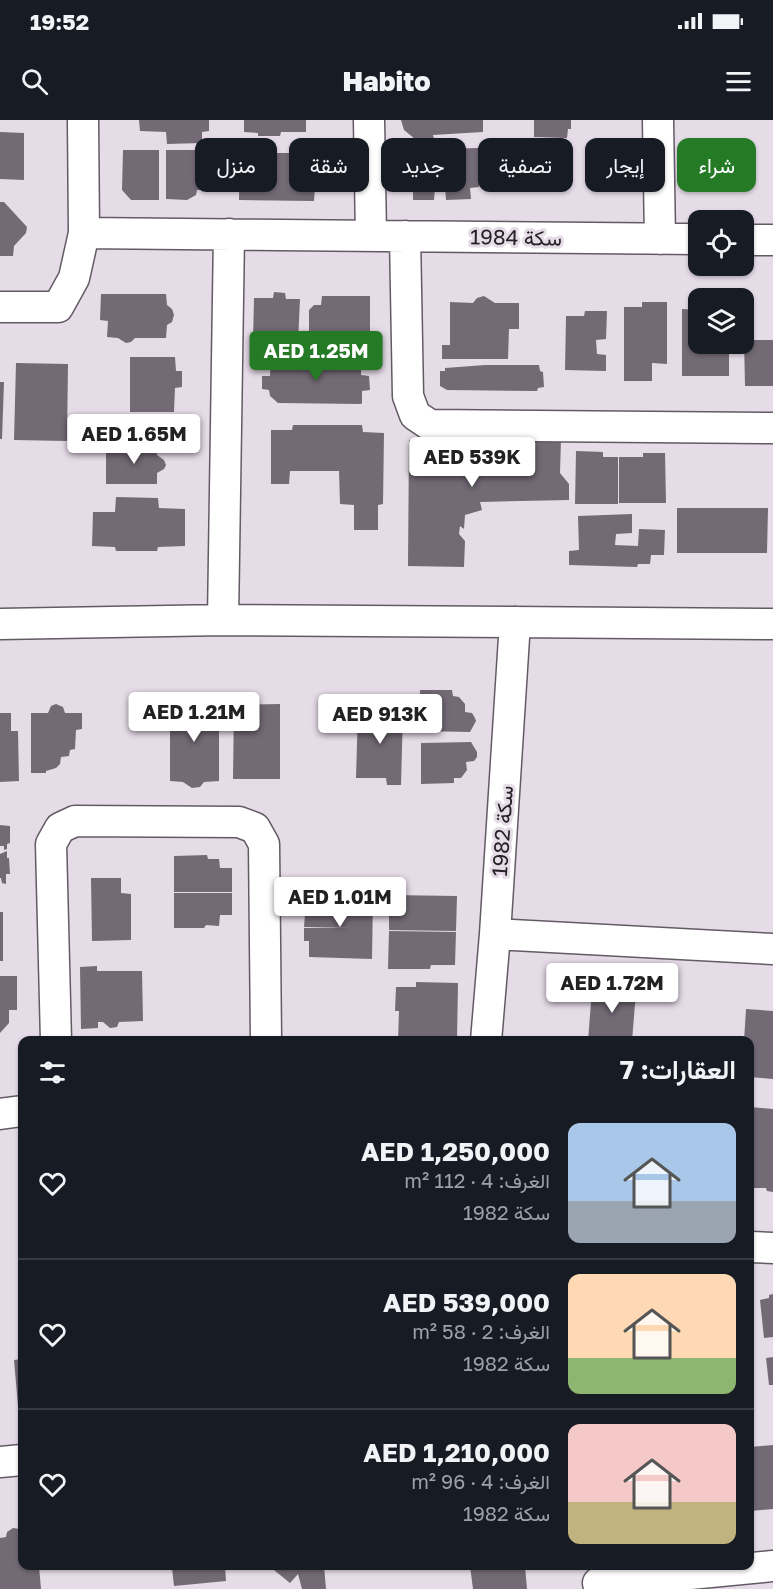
<!DOCTYPE html>
<html lang="ar">
<meta charset="utf-8">
<style>
body{margin:0;font-family:"Golos Text",Vazirmatn,sans-serif;background:#20242c;color:#f1f3f6;direction:rtl;height:100vh;display:flex;flex-direction:column;font-size:22px;white-space:nowrap}
*{box-sizing:border-box;margin:0}
p{font-size:20px;color:#9ea1a6}
.icon{flex:none;width:33px;height:33px;fill:none;stroke:currentColor;stroke-width:2;stroke-linecap:round;stroke-linejoin:round}
.map{position:relative;flex:1;overflow:hidden;direction:ltr}
.drawer{position:absolute;left:18px;top:916px;width:736px;height:534px;display:flex;flex-direction:column;background:#171b24;border-radius:12px;box-shadow:0 2px 4px #0004;direction:rtl}
.drawer>*{flex:none}
.guide{position:absolute;left:18px;top:18px;width:738px;height:54px;direction:rtl;display:flex;gap:12px}
.tools{position:absolute;left:688px;top:90px;display:grid;gap:12px}
.tools a{display:grid;place-items:center;width:66px;height:66px;border-radius:12px;background:#171b24;box-shadow:0 2px 4px #0004;font-size:30px}
.price{position:absolute;translate:-50% -51px;padding:0 14px;border-radius:6px;background:#fff;color:#222;font-size:20px;line-height:39px;filter:drop-shadow(0 2px 3px #0008)}
.price::after{content:'';position:absolute;left:50%;top:36px;width:18px;height:14px;margin-left:-9px;background:inherit;clip-path:polygon(0 0,100% 0,50% 100%)}
.price.active{background:#257a26;color:#fff}
ul{padding:0;list-style:none}
li{display:flex;align-items:center;gap:18px;height:150px;padding:0 18px}
li+li{border-top:2px solid #363941}
li span{display:grid;place-items:center;flex:none;width:168px;height:120px;border-radius:12px;color:#555}
li>.icon{margin-inline-start:auto}
span .icon{width:72px;height:72px;fill:#fffc;stroke-width:1}
li b{font-size:26px}
h2{display:flex;justify-content:space-between;align-items:center;height:72px;padding:0 18px;font-size:26px}
.tag{padding:0 21px;border-radius:12px;background:#171b24;box-shadow:0 2px 4px #0004;font-size:21px;line-height:54px}
.tag.active{background:#257a26;color:#fff}
.status{display:flex;justify-content:space-between;align-items:center;height:42px;padding:0 30px;background:#171b24;direction:ltr}
.status svg{height:16px;fill:currentColor}
header{display:flex;justify-content:space-between;align-items:center;height:78px;padding:0 18px;background:#171b24;font-size:27px;font-weight:800}
.map>svg:first-child{display:block}
.building{fill:#736a75}
.lines{fill:none;stroke-linecap:round;stroke-linejoin:round}
.minor-casing{stroke:#635a65;stroke-width:33}
.minor{stroke:#fff;stroke-width:30}
.labels{text-anchor:middle;dominant-baseline:central;stroke-width:6;stroke-linejoin:round;paint-order:stroke}
.street-label{font-size:21px;fill:#252226;stroke:#e6dce8}
</style>
<div class="status"><b>19:52</b><svg viewBox="0 0 49 12"><path d="M0 12V9h3v3zM5 12V6h3v6zM10 12V3h3v9zM15 12V0h3v12zM26 1h20v11H26zM47 4h2v5h-2z"/></svg></div>
<header><svg class="icon" aria-label="menu" viewBox="0 0 24 24"><path d="M4 6h16M4 12h16M4 18h16"/></svg>Habito<svg class="icon" aria-label="search" viewBox="0 0 24 24"><circle cx="10" cy="10" r="6"/><path d="M15 15l6 6"/></svg></header>
<div class="map">
<svg width="773" height="1469" viewBox="0 0 773 1469">
<rect width="100%" height="100%" fill="#e6dce8"/>
<!-- building -->
<path class="building" d="M139,0H209V11L202,12V23L167,24L166,12L140,11Z
M244,0H306V12H281L280,16H258V13L244,12Z
M401,0H483V12L433,15L434,19H415L404,10Z
M534,0H571V9H568L567,18L534,17Z
M0,12L24,13V60L0,59Z
M240,24H250L251,33H315L316,52L320,51V67H315L314,81L239,80Z
M478,28L479,67L470,68L471,79L446,80L445,66L435,67L434,80H413V65H407L406,30Z
M123,30H159V80H131L122,70Z
M166,30H210V70H197L196,75L187,80L166,79Z
M0,82H4L27,107L26,113L14,126L13,136H0Z
M274,172L285,173L286,179H300L298,222L253,221L254,178H273Z
M101,174H166L167,185L172,189L174,195L172,202L167,205L166,218H135L131,222L126,223L118,218L107,217L108,201L100,200Z
M322,176H370V214H309V190L314,185H321Z
M484,176L495,183H519V209H509L508,239H442V225H450V182L473,183L477,178Z
M642,182H667V244L652,243V261H624V187H642Z
M682,189L699,190V224H729V256H682Z
M585,191H607L606,219L596,220L597,234L606,235V251L565,250L566,196H584Z
M744,220H773V266H745Z
M130,237H175L176,251H182V267L175,268L174,292H130Z
M271,240H316V241L317,240H349L361,248V255L369,256L370,270L362,271V283L361,284L278,283L270,276L269,270L262,269V256H270Z
M16,243L68,244L67,321L14,320Z
M485,245H539L540,251L543,252L544,267L538,268L537,271L447,270L440,266V251H445V248Z
M0,262H4L2,319H0Z
M293,305H362L363,312L384,313L383,384L378,385V410H354V385L340,384L339,351H290L289,364H271V310H292Z
M561,319L560,353L569,364V380L480,382L482,390L465,395L464,409L460,406L459,414L465,421L464,447L408,446L409,320Z
M127,324H157V335L164,340L166,345L164,349L157,353V364H106V329L127,328Z
M576,331L603,332V337H618V384H575Z
M643,333H665L666,383H619V337H643Z
M116,377L158,378L159,388L185,389V426L158,427L157,431H116L115,427L92,426L93,392H115Z
M677,388H768L767,433H677Z
M632,394V413L616,414L615,425L638,426L639,409L665,410L664,435H651L650,444H638L637,447L569,445V431L579,430L578,396Z
M420,570H452L453,576L459,577L465,584V592L472,593L475,598L476,601L470,612L419,611Z
M189,578L204,579V583L219,584V661L204,662L200,667L192,668L183,662L170,661V583H188Z
M56,584L63,587L65,593H82V609L76,610L75,629L70,630L69,636L61,637L60,644L56,648L46,651V653H31V593H48L51,586Z
M280,584V659H233L234,585Z
M358,589L403,591L401,665H387L386,658H356Z
M0,593H11V611H18L19,661L0,662Z
M471,622L477,632V637L474,641L466,642L467,650L461,658H454V663L421,664V623Z
M0,705L10,706V723L7,724V729L4,730V726H0Z
M7,731V738H9L10,754H6V764L2,763L1,758H0V734Z
M207,735L208,739H219L220,748H232V772H174V736Z
M91,758H121V773L131,774V820L92,821Z
M174,773H232V795H220L219,806L206,805L204,808H174Z
M389,775L457,776L456,811L389,810Z
M309,778H373L372,839L309,837V821H304V808H350L304,807L305,794H309Z
M0,792H3V841H0Z
M389,811L456,812L455,845H431L430,849H388Z
M97,846V851H142L143,901L119,902L117,907L110,908L103,902H98V908L81,909L80,847Z
M0,856H17V890H9V903L0,913Z
M603,861L618,862V871L636,872L632,921H588L592,869L603,870Z
M416,862L458,863L457,921H398L399,891H395L396,867H416Z
M746,889L773,891V959L750,957V921H744Z
M750,987L773,989V1072L767,1071L766,1068H750Z
M773,1174V1217L764,1218L760,1180L769,1178V1175Z
M773,1237V1265H769L766,1238Z
M22,1239V1290L18,1286L14,1240Z
M773,1325V1389L750,1391V1327Z
M13,1408L20,1409L22,1412V1446H39L41,1469H0V1418L6,1417L7,1412Z
M168,1446H225L226,1461L174,1466L172,1448H168Z
M269,1446H324L326,1469H302L298,1454L290,1463Z
M470,1446H525L527,1469H473Z"/>
<g class="lines">
<defs>
<path id="minor" d="M369,0L371,116
M658,0L660,119
M84,113L699,119
M405,116L408,276L415,295L430,305L773,308
M744,120H773
M0,187H58L74,158L84,113L83,0
M223,500L229,114
M0,504L223,500L773,504
M495,814L773,829
M56,921L51,724L60,708L75,701L239,702L255,708L264,724L266,921
M486,921L495,814L515,502
M0,994L22,991
M750,1127L773,1128
M0,1342L22,1340
M598,1463L773,1446"/>
</defs>
<!-- minor casing -->
<use href="#minor" class="minor-casing"/>
<!-- minor -->
<use href="#minor" class="minor"/>
</g>
<g class="labels">
<!-- street labels -->
<g class="street-label">
<text transform="translate(516 117) rotate(1)">سكة 1984</text>
<text transform="translate(502 711) rotate(-86)">سكة 1982</text>
</g>
</g>
</svg>
<div class="tools">
<a><svg class="icon" aria-label="locate" viewBox="0 0 24 24"><circle cx="12" cy="12" r="6"/><path d="M12 2v4M12 18v4M2 12h4M18 12h4"/></svg></a>
<a><svg class="icon" aria-label="layers" viewBox="0 0 24 24"><path d="M12 4l9 5-9 5-9-5zM3 14l9 5 9-5"/></svg></a>
</div>
<b class="price active" style="left:316px;top:262px">AED 1.25M</b>
<b class="price" style="left:134px;top:345px">AED 1.65M</b>
<b class="price" style="left:472px;top:368px">AED 539K</b>
<b class="price" style="left:194px;top:623px">AED 1.21M</b>
<b class="price" style="left:380px;top:625px">AED 913K</b>
<b class="price" style="left:340px;top:808px">AED 1.01M</b>
<b class="price" style="left:612px;top:894px">AED 1.72M</b>
<div class="guide">
<a class="tag active">شراء</a>
<a class="tag">إيجار</a>
<a class="tag">تصفية</a>
<a class="tag">جديد</a>
<a class="tag">شقة</a>
<a class="tag">منزل</a>
</div>
<section class="drawer">
<h2>العقارات: 7<svg class="icon" aria-label="filters" viewBox="0 0 24 24"><path d="M4 7h16M4 17h16"/><circle cx="9" cy="7" r="2"/><circle cx="15" cy="17" r="2"/></svg></h2>
<ul>
<li><span style="background:linear-gradient(#a9c7e8 65%,#9aa5b1 0)"><svg class="icon" aria-label="home" viewBox="0 0 24 24"><path d="M3 11l9-7 9 7M6 9v11h12V9"/></svg></span><div><b>AED 1,250,000</b><p>الغرف: 4 · 112 m²</p><p>سكة 1982</p></div><svg class="icon" aria-label="heart" viewBox="0 0 24 24"><path d="M12 20l-8-8c-3-5 5-10 8-4 3-6 11-1 8 4z"/></svg></li>
<li><span style="background:linear-gradient(#ffd9b3 70%,#8fb573 0)"><svg class="icon" aria-label="home" viewBox="0 0 24 24"><path d="M3 11l9-7 9 7M6 9v11h12V9"/></svg></span><div><b>AED 539,000</b><p>الغرف: 2 · 58 m²</p><p>سكة 1982</p></div><svg class="icon" aria-label="heart" viewBox="0 0 24 24"><path d="M12 20l-8-8c-3-5 5-10 8-4 3-6 11-1 8 4z"/></svg></li>
<li><span style="background:linear-gradient(#f6c9c9 65%,#c2b280 0)"><svg class="icon" aria-label="home" viewBox="0 0 24 24"><path d="M3 11l9-7 9 7M6 9v11h12V9"/></svg></span><div><b>AED 1,210,000</b><p>الغرف: 4 · 96 m²</p><p>سكة 1982</p></div><svg class="icon" aria-label="heart" viewBox="0 0 24 24"><path d="M12 20l-8-8c-3-5 5-10 8-4 3-6 11-1 8 4z"/></svg></li>
</ul>
</section>
</div>
